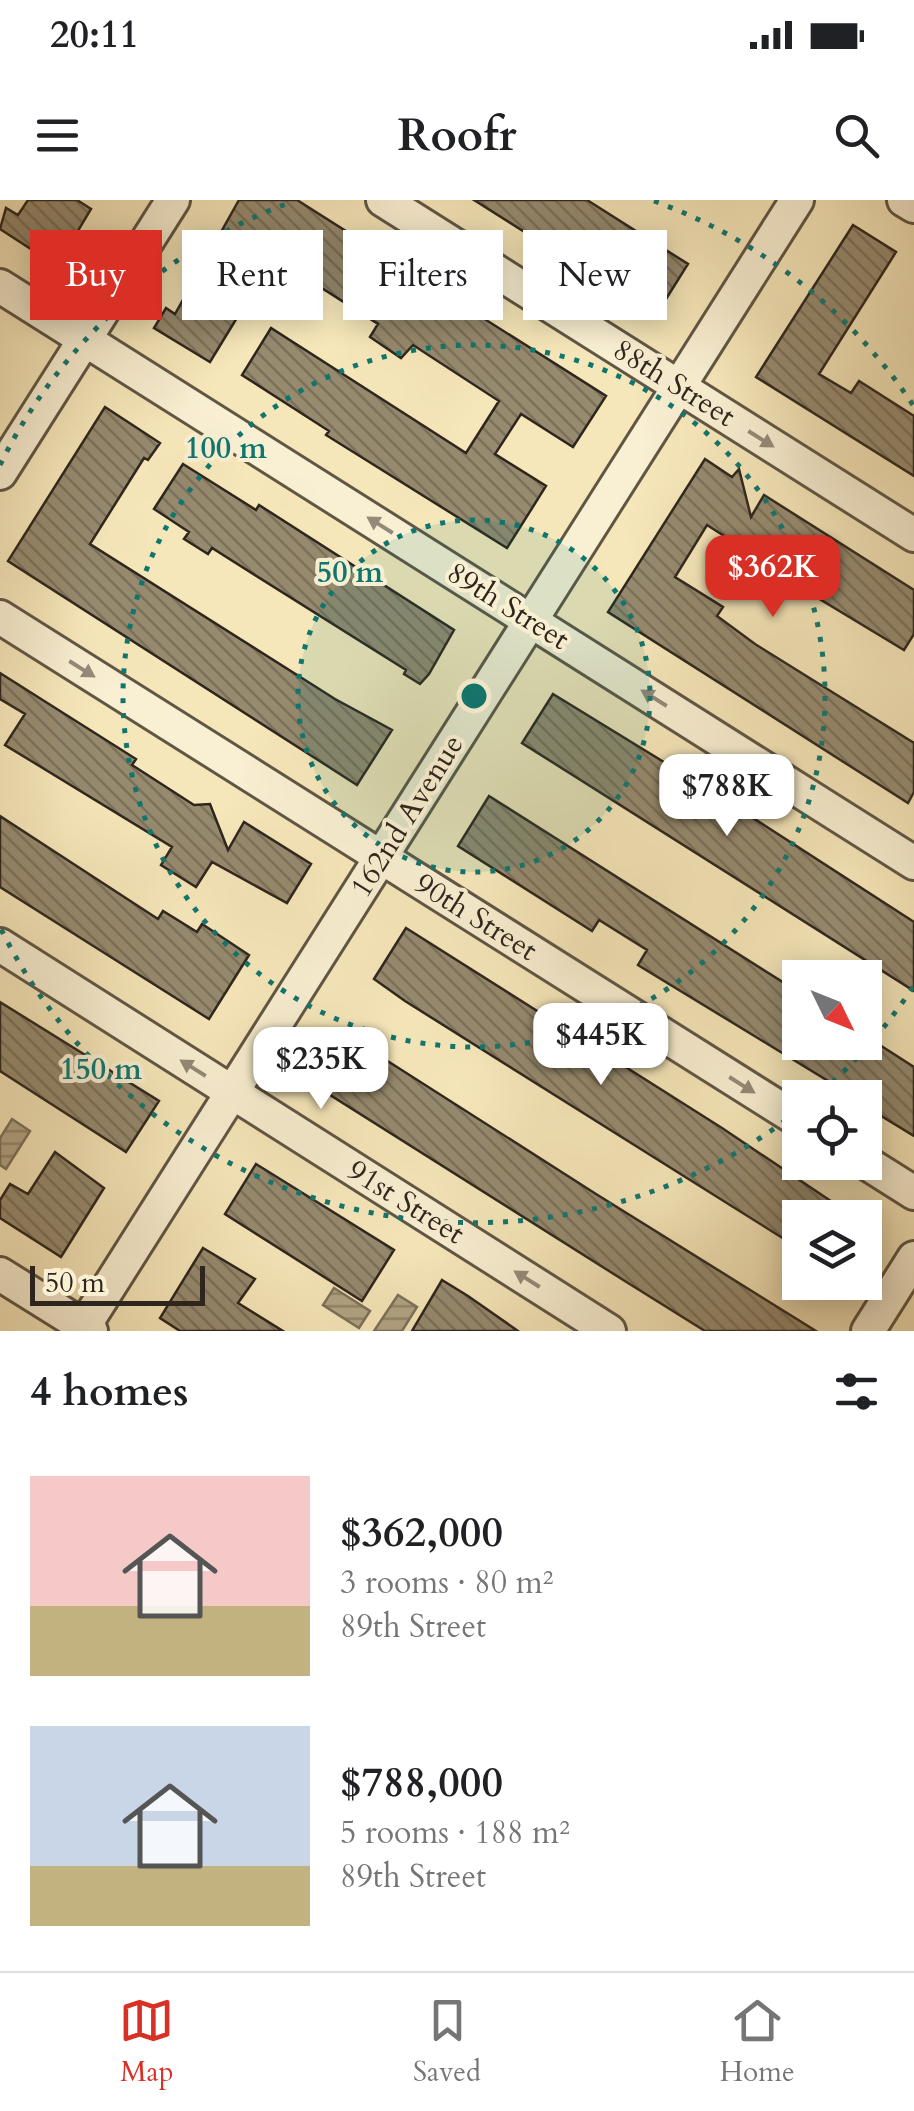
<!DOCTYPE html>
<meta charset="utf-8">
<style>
body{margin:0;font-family:Cardo,serif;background:#f2f2f2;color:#202124;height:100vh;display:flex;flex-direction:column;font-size:38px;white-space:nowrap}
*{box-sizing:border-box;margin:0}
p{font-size:32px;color:#757577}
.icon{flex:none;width:55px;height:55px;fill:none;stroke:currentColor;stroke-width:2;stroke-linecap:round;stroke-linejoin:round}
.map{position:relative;height:1131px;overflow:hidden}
.sheet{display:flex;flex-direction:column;background:#fff;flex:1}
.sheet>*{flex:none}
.hud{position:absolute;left:30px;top:30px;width:855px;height:90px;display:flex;gap:20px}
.needle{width:65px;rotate:133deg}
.controls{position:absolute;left:782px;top:760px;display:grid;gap:20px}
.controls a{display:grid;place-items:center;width:100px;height:100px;border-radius:0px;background:#fff;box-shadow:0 5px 25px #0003;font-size:50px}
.scale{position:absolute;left:30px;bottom:25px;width:175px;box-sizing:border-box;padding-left:10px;border:5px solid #2e261d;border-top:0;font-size:28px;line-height:35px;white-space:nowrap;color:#2e261d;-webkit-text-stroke:8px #f9efd2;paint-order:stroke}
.price{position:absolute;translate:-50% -85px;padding:0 22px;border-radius:20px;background:#fff;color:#222;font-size:32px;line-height:65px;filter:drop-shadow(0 2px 5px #0008)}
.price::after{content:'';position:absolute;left:50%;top:60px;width:30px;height:22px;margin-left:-15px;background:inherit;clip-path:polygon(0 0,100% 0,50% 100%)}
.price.active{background:#d93025;color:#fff}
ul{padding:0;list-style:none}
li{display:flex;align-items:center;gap:30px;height:250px;padding:0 30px}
li span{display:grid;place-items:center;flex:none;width:280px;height:200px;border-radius:0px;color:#555}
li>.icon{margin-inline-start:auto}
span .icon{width:120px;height:120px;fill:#fffc;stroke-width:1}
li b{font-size:42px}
h2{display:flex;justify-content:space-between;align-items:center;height:120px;padding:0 30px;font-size:42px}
.chip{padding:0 35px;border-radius:0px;background:#fff;box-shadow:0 5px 25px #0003;font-size:35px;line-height:90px}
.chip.active{background:#d93025;color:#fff}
.status{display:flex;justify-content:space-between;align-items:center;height:70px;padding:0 50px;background:#fff;direction:ltr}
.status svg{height:28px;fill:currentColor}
header{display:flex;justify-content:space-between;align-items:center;height:130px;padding:0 30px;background:#fff;font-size:45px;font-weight:700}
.menu{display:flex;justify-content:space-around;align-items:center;height:140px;border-top:2px solid #e0e0e0;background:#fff;font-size:28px;color:#757577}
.menu a{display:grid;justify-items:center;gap:5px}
.menu .active{color:#d93025}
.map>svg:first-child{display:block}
.water{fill:url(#water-rules);stroke:#7d725b;stroke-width:2.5}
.building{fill:url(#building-back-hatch);stroke:#2e261d;stroke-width:2.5}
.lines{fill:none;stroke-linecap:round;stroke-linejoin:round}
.minor-casing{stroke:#605644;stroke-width:38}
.minor{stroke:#f9efd2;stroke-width:32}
.oneway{fill:#948a78}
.ring{fill:none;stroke:#0f766e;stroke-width:5;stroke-dasharray:5 10}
.labels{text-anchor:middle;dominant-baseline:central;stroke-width:8;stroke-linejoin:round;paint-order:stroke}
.street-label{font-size:30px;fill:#2e261d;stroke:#f9efd2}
.centre{fill:#0f766e;stroke:#f9efd2;stroke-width:5}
.ring-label{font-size:30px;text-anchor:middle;font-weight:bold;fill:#0f766e;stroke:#f9efd2;stroke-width:8;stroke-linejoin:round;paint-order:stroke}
</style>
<div class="status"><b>20:11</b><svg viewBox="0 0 49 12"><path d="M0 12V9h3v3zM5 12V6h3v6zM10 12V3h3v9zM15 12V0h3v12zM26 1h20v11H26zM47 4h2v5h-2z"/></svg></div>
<header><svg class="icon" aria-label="menu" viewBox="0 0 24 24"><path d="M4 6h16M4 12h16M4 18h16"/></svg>Roofr<svg class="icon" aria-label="search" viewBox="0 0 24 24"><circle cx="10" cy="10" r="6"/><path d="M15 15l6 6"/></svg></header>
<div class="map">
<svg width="914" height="1131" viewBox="0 0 914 1131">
<defs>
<pattern id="water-rules" width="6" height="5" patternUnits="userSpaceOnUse" patternTransform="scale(2.5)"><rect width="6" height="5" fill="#b2a585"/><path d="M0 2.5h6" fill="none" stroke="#91866c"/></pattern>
<pattern id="building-back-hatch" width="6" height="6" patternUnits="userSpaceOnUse" patternTransform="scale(2.5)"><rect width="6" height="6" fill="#968a6f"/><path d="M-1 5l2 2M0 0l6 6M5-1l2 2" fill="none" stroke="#7b715b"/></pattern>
</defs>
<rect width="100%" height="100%" fill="#f6e7ba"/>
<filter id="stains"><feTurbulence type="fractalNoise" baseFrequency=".002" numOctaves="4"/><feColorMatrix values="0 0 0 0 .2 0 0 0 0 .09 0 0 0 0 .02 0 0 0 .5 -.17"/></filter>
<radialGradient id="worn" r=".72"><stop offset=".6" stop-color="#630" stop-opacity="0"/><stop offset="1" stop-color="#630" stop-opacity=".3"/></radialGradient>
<!-- water -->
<path class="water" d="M12,919L30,931L6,969L0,965V938Z
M334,1088L370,1111L359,1128L323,1105Z
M398,1095L417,1107L402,1131H374Z"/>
<!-- building -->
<path class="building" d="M28,0H77L91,9L57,66L0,29L6,8L18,15Z
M239,0H297L606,196L573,247L521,214L495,254L546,286L507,348L326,235L329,231L242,175L271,128L466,253L499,201L413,145L401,158L370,137L378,124L284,64L259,104L249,98L210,162L154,128L166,108L175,114Z
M474,0H587L688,64L656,115Z
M853,25L896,52L819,174L851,193L859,181L914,216V276L756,177Z
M105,207L160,243L148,260L144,258L90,344L335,499L392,530L357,585L8,361Z
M705,259L732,277L739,269L751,317L764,295L914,390V434L904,450L808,392V384L762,355L760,359L707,325L675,377L723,407L717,416L755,444L914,543V592L908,603L608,412Z
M183,264L256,310L259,305L454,430L429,474L420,484L404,474L406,470L212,348L208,354L184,339L189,332L154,309Z
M0,473L136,559L132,565L194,605L210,604L228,650L244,622L311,664L287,703L212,662L196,687L161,665L172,647L5,545L25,514L0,499Z
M553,494L685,575L678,588L728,620L736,607L914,722V791L522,543Z
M489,596L800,793V842H875L914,867V936L865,906V898H856L638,765L647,750L599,720L592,731L458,646Z
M0,616L158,719L163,711L197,732L202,724L249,755L209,819L0,687Z
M406,728L722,928L856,1018H800V1049L405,801L374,779Z
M0,802L159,901L126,952L0,871Z
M339,830L596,994L816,1131H705L628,1083L308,881Z
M55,952L104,988L61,1057L0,1018V1000L10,984L28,994Z
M256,964L394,1050L362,1101L225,1014Z
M203,1048L255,1079L238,1103L283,1131H180L160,1118Z
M442,1080L468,1096L518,1131H412Z"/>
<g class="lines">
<defs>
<path id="minor" d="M383,0L914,335
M904,0L914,6
M0,86L914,663
M0,273L173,0
M0,417L800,921
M0,745L609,1131
M865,962L914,993
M0,1074L91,1131
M81,1131L797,0
M868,1131L914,1058"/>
</defs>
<!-- minor casing -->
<use href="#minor" class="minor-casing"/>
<!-- minor -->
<use href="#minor" class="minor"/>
</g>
<!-- one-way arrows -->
<defs><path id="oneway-solid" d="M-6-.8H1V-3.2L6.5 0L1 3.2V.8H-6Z" transform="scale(2.5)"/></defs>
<g class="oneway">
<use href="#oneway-solid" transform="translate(761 239) rotate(32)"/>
<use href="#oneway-solid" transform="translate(380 325) rotate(-148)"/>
<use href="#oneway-solid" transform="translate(82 469) rotate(32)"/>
<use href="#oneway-solid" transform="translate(654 498) rotate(-148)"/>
<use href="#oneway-solid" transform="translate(193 868) rotate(-148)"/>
<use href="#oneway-solid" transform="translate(742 885) rotate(32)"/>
<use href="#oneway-solid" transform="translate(527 1079) rotate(-148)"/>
</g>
<!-- distance rings -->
<circle cx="474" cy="496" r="176" fill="#0f766e" fill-opacity=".12"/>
<g class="ring">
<circle cx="474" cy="496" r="176"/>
<circle cx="474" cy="496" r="351"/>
<path d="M913 787A527 527 0 0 1 816 897M798 911A527 527 0 0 1 0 727M0 265A527 527 0 0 1 294 1M654 1A527 527 0 0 1 913 205"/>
</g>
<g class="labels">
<!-- street labels -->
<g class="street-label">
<text transform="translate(674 183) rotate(32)">88th Street</text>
<text transform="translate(508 406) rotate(32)">89th Street</text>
<text transform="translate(407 616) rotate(-58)">162nd Avenue</text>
<text transform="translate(476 717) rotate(32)">90th Street</text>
<text transform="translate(406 1002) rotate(32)">91st Street</text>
</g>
</g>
<circle cx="474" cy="496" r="15" class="centre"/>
<g class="ring-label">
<text x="226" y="258">100 m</text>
<text x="350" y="382">50 m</text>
<text x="101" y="879">150 m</text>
</g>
<rect width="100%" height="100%" filter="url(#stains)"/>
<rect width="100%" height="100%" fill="url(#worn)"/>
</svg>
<div class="controls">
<a><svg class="needle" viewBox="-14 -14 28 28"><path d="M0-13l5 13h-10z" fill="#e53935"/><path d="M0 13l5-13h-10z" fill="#757577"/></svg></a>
<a><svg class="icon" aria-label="locate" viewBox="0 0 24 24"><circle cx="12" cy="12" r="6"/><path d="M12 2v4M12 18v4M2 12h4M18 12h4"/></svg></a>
<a><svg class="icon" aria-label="layers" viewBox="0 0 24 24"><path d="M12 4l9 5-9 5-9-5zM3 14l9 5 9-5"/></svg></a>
</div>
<div class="scale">50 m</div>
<b class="price active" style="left:773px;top:420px">$362K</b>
<b class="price" style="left:727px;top:639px">$788K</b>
<b class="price" style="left:601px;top:888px">$445K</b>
<b class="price" style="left:321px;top:912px">$235K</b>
<div class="hud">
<a class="chip active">Buy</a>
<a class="chip">Rent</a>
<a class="chip">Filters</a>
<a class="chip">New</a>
</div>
</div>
<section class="sheet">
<h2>4 homes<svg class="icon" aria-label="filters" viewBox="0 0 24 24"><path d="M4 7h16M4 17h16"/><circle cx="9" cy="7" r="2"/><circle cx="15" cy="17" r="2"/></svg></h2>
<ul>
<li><span style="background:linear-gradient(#f6c9c9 65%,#c2b280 0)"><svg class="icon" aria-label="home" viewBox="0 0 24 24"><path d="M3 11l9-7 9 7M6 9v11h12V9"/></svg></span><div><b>$362,000</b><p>3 rooms · 80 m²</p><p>89th Street</p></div></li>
<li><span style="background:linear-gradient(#c9d6e8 70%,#c2b280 0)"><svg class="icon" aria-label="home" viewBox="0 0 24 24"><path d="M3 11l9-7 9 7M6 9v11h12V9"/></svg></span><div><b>$788,000</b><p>5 rooms · 188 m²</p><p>89th Street</p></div></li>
</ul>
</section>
<nav class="menu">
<a class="active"><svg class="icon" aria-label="map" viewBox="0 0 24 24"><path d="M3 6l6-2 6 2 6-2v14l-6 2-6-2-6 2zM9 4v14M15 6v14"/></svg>Map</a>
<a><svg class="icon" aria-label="saved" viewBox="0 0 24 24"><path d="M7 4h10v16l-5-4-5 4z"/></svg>Saved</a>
<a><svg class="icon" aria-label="home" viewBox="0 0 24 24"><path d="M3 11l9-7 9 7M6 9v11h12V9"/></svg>Home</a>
</nav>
